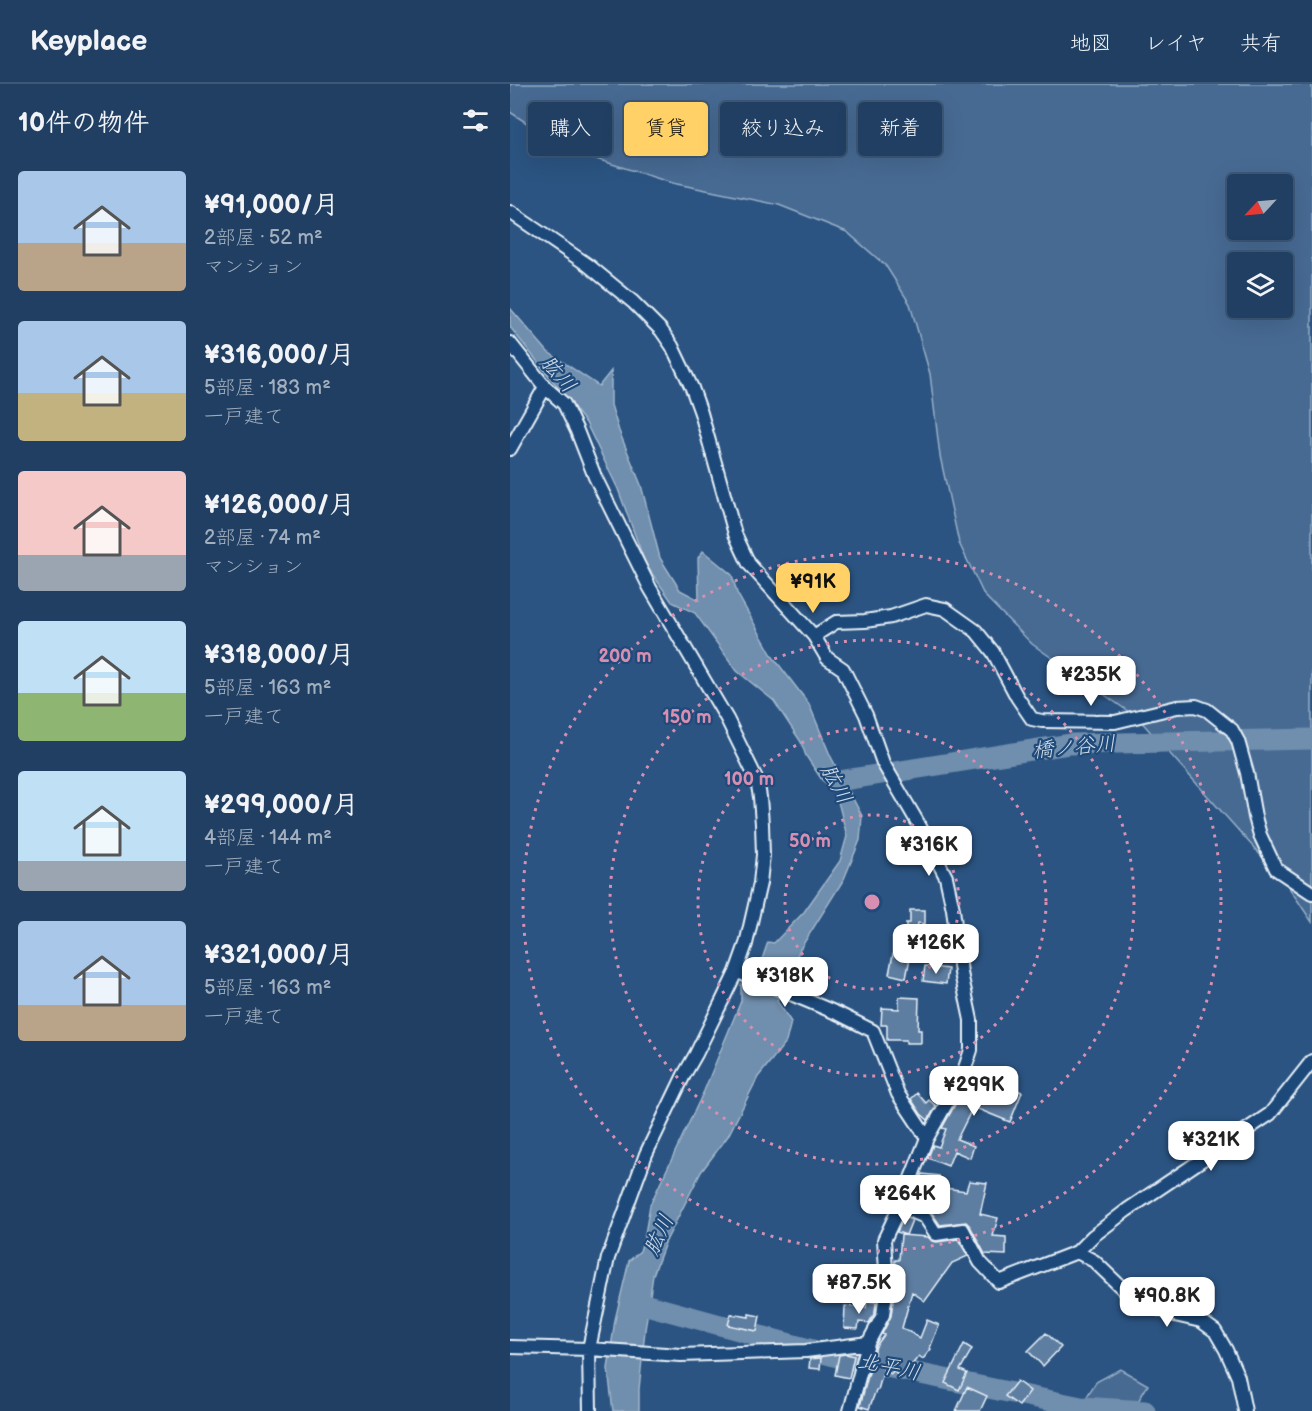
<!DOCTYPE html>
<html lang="ja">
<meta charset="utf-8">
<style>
body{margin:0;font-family:"Balsamiq Sans","Klee One",sans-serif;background:#284668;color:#f1f3f6;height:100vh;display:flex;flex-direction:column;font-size:22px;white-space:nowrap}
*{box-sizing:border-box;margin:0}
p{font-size:20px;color:#a2afbe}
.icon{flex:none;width:33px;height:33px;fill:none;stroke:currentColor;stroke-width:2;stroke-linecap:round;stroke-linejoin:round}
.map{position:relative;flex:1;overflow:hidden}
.side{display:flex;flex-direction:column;background:#203f62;width:510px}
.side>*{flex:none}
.banner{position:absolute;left:18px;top:18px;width:570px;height:54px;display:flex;gap:12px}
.needle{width:39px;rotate:244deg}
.tools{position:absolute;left:717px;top:90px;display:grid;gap:12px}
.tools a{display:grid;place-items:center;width:66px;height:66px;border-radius:6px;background:#203f62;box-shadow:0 6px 24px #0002,0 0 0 2px #3d5877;font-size:30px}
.price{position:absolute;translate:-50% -51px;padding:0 14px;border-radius:12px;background:#fff;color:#222;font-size:20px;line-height:39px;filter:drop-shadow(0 2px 3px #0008)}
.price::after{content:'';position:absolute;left:50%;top:36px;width:18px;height:14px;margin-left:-9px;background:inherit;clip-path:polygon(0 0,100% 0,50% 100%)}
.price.selected{background:#ffd166;color:#111}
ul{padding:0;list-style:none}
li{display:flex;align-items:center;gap:18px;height:150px;padding:0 18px}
li span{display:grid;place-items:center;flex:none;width:168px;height:120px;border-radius:6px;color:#555}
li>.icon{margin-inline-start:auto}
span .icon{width:72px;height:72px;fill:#fffc;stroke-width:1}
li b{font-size:26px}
h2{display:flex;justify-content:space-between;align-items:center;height:72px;padding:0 18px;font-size:26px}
.pill{padding:0 21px;border-radius:6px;background:#203f62;box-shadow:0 6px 24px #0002,0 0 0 2px #3d5877;font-size:21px;line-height:54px}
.pill.selected{background:#ffd166;color:#111}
header{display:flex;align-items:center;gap:36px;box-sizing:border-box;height:84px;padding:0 30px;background:#203f62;border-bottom:2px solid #3d5877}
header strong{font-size:28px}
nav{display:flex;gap:33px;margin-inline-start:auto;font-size:21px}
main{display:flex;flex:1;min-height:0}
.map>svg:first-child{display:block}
.green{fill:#476b93;stroke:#98aec6;stroke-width:1.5;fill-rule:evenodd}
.water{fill:#708ead;stroke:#a0b6cb;stroke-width:1.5}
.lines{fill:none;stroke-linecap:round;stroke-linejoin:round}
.river{stroke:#708ead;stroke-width:21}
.building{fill:#5d7da1;stroke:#e8f1f8;stroke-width:1.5}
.minor-casing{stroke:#e8f1f8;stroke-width:16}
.minor{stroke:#1f4a7a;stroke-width:12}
.ring{fill:none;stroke:#d78fb1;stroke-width:3;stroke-dasharray:3 6}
.labels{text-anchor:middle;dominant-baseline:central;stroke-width:4.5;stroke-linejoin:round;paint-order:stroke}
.water-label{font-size:21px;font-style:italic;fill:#d0dde9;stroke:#1f4a7a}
.centre{fill:#d78fb1;stroke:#1f4a7a;stroke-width:3}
.ring-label{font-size:18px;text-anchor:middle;font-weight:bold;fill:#d78fb1;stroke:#1f4a7a;stroke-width:4.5;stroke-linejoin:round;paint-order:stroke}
</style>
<header>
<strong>Keyplace</strong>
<nav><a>地図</a><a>レイヤ</a><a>共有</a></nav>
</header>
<main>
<section class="side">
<h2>10件の物件<svg class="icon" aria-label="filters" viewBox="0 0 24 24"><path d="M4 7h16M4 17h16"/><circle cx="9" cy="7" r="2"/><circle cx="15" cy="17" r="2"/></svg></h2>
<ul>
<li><span style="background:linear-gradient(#a9c7e8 60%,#b9a48a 0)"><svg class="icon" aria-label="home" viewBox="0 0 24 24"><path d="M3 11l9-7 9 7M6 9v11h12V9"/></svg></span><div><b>¥91,000/月</b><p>2部屋 · 52 m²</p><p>マンション</p></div></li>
<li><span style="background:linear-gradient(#a9c7e8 60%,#c2b280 0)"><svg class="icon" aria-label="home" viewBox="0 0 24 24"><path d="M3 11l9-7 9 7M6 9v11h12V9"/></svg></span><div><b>¥316,000/月</b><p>5部屋 · 183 m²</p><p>一戸建て</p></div></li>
<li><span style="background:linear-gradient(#f6c9c9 70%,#9aa5b1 0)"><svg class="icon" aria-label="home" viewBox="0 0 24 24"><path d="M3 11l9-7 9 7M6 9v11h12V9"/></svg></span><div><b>¥126,000/月</b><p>2部屋 · 74 m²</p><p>マンション</p></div></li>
<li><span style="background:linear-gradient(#bfe0f5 60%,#8fb573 0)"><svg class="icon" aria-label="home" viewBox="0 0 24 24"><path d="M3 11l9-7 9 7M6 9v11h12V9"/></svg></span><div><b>¥318,000/月</b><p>5部屋 · 163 m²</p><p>一戸建て</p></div></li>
<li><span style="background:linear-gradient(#bfe0f5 75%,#9aa5b1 0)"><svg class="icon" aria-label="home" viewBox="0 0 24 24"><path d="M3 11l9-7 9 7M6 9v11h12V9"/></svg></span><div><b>¥299,000/月</b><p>4部屋 · 144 m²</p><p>一戸建て</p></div></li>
<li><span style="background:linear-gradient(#a9c7e8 70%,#b9a48a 0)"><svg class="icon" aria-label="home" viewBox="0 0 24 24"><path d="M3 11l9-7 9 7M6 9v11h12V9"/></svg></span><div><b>¥321,000/月</b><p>5部屋 · 163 m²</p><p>一戸建て</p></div></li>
</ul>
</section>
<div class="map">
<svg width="802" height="1327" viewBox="0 0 802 1327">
<rect width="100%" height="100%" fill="#2b5482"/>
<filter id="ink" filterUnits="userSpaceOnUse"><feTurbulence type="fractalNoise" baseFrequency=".0167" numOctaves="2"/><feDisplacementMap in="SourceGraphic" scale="12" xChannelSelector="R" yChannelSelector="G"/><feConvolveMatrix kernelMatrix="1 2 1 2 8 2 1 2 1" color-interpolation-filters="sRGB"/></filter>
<g filter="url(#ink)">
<!-- green -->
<path class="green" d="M0,0H802V838L778,802L629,635L522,560L474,511L449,459L430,372L420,290L400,220L376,182L337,148L269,121L162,99L58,66L0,28ZM728,100H772V146H728ZM728,178H772V224H728Z
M610,1285L638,1301L622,1327H579L574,1317L586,1298Z"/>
<!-- water -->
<path class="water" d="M0,224L38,268L89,302L101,287V321L109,347L131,401L150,474L170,506L189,516L188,474L193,467L222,491L227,509L263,573L299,620L320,671L352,732L350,756L334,795L290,865L267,917L281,938L276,958L248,993L218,1052L191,1088L155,1159L143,1191L135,1246L129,1305V1327H103L98,1285L105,1236L119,1177L130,1167L135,1150L140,1121L194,1007L231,917V901L251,878L258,858L264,859L294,828L330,777L337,752L325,706L312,696L296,672L291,658L264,617L227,587L185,529L162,518L136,481L108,405L76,339L0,243Z"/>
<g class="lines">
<!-- river -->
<path class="river" d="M328,697L560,660L802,655
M126,1218L328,1273L571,1323L635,1327"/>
</g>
<!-- building -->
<path class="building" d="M400,826H415V840L408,839L404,858H400V853H396V839H400Z
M383,870L400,874L396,894L379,890Z
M415,882L438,885L436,900L413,897Z
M389,913L409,914L408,946H411V959H396V956H377V941H371L372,924L389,925Z
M459,996L484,1008L489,997L498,1000V1003L512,1008L500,1038L463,1023L447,1055L464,1062L460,1074L444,1067L438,1082L418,1074L423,1061L429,1063L436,1045L432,1044Z
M407,1009L416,1019L419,1016L426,1022L418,1036L411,1030L401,1015Z
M412,1090L429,1092L428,1103L456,1107L459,1097L477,1099L470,1130L488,1134L483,1152L496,1153V1171L475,1170L460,1142L456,1138L430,1141L422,1129L417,1125L410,1111L407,1120L401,1118L404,1109H409L406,1104Z
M394,1133L402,1136L396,1151L387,1148Z
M391,1151L418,1153L422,1157L427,1158L448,1155L458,1172L442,1179L415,1217L402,1208L392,1244L410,1254L417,1236L429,1241L420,1264L421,1265L413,1275L409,1272L391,1294L383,1287L381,1290L374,1285L368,1306H366L359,1325L350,1322L366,1262L374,1251L372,1250L381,1232L385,1202V1176H389Z
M357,1217L366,1218L365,1228L359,1239L349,1238L348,1245L334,1244L335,1222L356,1224Z
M221,1230L239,1233V1230L250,1232L247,1247L218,1241Z
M536,1249L551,1263L533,1282L518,1267Z
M454,1260L462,1265L450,1286L457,1289L449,1306L435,1299Z
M336,1270L344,1272L339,1294L325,1291L329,1271Z
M311,1274L310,1285L299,1284L300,1275Z
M507,1297L520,1307L509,1322L495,1312Z
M457,1303L477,1312L470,1327H446Z"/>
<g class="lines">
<defs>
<path id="minor" d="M0,128L78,181L123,218L151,246L162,262L182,304L191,329L225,450L239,480L304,552L317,574L333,585L356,631L373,679L408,739L436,793L443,825L451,889L461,936V966L453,990L417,1054L390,1122L374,1156L377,1201L373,1231L358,1259L340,1327
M0,259L35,303L54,320L67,347L85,393L140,504L217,635L247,696L250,713L252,740L253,771L250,799L236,860L226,888L213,915L186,970L174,991L136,1070L98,1174L79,1265L80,1327
M0,365L35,303
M304,552L326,538L355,537L381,533L416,521L435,525L466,547L483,568L507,613L522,635L532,637L605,638L667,623L686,622L697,626L722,646L728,657L737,689L745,733L750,751L766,785L802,809
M226,888L233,890L329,930L363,947L388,1010L417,1054
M390,1122L415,1133L426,1150L453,1146L470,1178L489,1198L567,1168L583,1152L617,1126L760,1030L802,977
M567,1168L584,1177L613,1205L636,1220L665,1231L691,1237L705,1247L716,1266L728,1293L735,1327
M0,1263L79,1265L171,1271L296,1267L358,1259"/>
</defs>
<!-- minor casing -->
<use href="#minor" class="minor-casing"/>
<!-- minor -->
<use href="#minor" class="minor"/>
</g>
</g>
<!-- distance rings -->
<g class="ring">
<circle cx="362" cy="818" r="87"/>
<circle cx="362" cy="818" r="174"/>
<circle cx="362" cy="818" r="262"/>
<circle cx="362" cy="818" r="349"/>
</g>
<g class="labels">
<!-- water labels -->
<g class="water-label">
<text transform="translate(48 290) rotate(49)">肱川</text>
<text transform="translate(564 663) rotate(-5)">橋ノ谷川</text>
<text transform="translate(326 700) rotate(61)">肱川</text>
<text transform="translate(149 1151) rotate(-65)">肱川</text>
<text transform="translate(379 1283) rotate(12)">北平川</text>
</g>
</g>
<circle cx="362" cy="818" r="9" class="centre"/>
<g class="ring-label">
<text x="115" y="578">200 m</text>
<text x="177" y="639">150 m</text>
<text x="239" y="701">100 m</text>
<text x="300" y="763">50 m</text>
</g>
</svg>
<div class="tools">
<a><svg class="needle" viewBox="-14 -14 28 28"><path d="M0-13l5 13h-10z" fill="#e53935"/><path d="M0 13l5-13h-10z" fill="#a2afbe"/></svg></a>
<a><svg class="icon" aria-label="layers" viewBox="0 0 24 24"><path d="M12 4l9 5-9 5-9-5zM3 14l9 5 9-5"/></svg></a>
</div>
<b class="price selected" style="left:303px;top:530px">¥91K</b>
<b class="price" style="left:581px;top:623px">¥235K</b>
<b class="price" style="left:419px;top:793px">¥316K</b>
<b class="price" style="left:426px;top:891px">¥126K</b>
<b class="price" style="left:275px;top:924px">¥318K</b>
<b class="price" style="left:464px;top:1033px">¥299K</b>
<b class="price" style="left:701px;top:1088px">¥321K</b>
<b class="price" style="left:395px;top:1142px">¥264K</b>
<b class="price" style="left:349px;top:1231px">¥87.5K</b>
<b class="price" style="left:657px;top:1244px">¥90.8K</b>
<div class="banner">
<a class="pill">購入</a>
<a class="pill selected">賃貸</a>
<a class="pill">絞り込み</a>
<a class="pill">新着</a>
</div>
</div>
</main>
